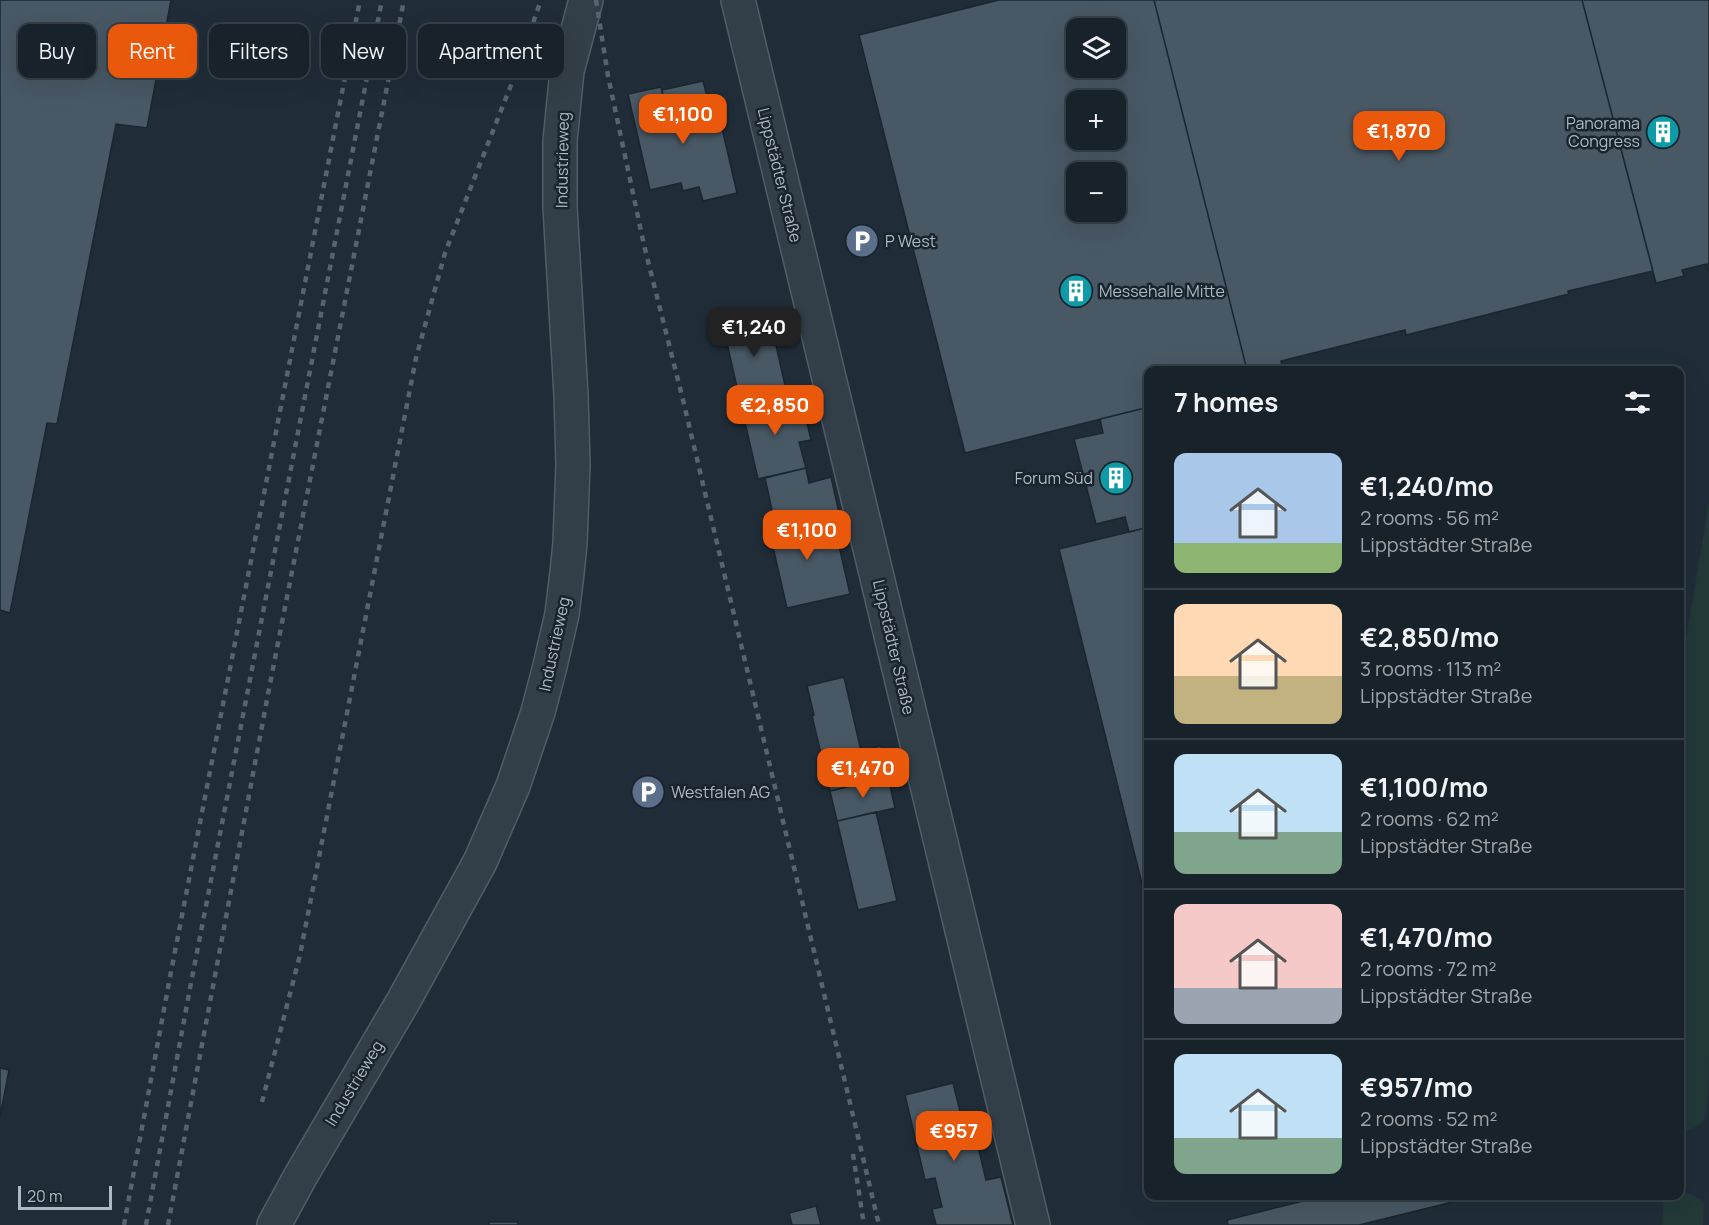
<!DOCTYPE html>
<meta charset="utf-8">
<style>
body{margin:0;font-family:Manrope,sans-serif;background:#252f36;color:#f1f3f6;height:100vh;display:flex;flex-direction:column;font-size:22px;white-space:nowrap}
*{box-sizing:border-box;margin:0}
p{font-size:20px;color:#9fa4a8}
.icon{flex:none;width:33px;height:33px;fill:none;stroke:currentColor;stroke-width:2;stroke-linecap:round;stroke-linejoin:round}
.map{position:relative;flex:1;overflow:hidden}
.panel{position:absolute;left:1144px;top:366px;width:540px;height:834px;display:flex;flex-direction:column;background:#18222a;border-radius:12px;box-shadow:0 6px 24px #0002,0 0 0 2px #363f47}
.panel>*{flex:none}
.banner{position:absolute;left:18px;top:24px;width:570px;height:54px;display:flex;gap:12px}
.tools{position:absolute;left:1066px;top:18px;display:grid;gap:12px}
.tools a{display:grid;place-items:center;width:60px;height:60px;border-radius:12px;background:#18222a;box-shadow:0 6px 24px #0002,0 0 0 2px #363f47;font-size:30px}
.scale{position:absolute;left:18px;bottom:15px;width:94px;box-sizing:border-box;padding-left:6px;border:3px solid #adbac5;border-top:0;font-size:16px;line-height:21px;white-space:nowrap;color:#adbac5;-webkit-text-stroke:4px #19242d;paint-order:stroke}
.price{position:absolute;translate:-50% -51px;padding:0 14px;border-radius:12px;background:#ea580c;color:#fff;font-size:20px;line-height:39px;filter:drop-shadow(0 2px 3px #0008)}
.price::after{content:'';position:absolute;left:50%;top:36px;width:18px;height:14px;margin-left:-9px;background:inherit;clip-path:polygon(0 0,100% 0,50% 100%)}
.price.selected{background:#222;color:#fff}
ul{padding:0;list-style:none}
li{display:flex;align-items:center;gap:18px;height:150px;padding:0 30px}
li+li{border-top:2px solid #363f47}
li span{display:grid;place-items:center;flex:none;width:168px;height:120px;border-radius:12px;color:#555}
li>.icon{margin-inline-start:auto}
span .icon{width:72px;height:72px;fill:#fffc;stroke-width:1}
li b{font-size:26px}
h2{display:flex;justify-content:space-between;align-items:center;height:72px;padding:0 30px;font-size:26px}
.tag{padding:0 21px;border-radius:12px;background:#18222a;box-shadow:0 6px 24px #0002,0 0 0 2px #363f47;font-size:21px;line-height:54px}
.tag.selected{background:#ea580c;color:#fff}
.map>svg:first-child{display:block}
.green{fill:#223938}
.building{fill:#485864;stroke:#1b262f;stroke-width:1.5;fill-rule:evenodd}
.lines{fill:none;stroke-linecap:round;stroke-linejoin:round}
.minor-casing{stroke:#515d66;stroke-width:36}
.minor{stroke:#333f48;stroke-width:33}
.rail{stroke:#556470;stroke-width:4.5;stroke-dasharray:6 6;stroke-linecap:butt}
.labels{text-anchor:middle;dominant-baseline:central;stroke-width:5;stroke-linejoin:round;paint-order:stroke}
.poi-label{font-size:16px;fill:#adbac5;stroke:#19242d;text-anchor:start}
.street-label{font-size:16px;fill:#adbac5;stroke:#19242d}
</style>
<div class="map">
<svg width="1709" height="1225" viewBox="0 0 1709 1225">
<rect width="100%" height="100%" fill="#202d38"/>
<!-- green -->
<path class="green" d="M1709,503V1044C1709,1058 1709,1109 1704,1119C1700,1127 1688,1130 1680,1133V694L1684,650Z
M1680,1190L1700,1199L1704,1202L1703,1225H1662L1664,1196H1680Z"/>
<!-- building -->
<path class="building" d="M0,0H171L147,128L116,124L57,424L47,423L10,613L0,610Z
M999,0H1154L1247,370H1149V407L965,453L859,35ZM1077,28H1116V68H1077ZM1077,100H1116V140H1077ZM1077,172H1116V212H1077Z
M1154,0H1582L1653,271L1568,291L1569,294L1406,335L1405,330L1281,361L1283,370H1247Z
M1582,0H1709V269L1708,270L1707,264L1682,270L1684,276L1656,283Z
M703,81L708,100L666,109L662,90Z
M661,87L666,109L715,98L737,193L703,201L699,187L683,191L681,183L650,190L628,94Z
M768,310L787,394L741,405L722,321Z
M788,394L794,416L805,414L811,440L799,442L806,468L758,479L741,405Z
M1149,407V527L1129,532L1125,517L1096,524L1074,439L1103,433L1100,419Z
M806,468L809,483L831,477L844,535L817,541L810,511L774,519L765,478Z
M810,511L817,541L837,537L850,594L787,608L767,521Z
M1149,527V912L1059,549Z
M844,677L861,751L881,746L888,777L830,791L812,716L814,715L807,686Z
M888,777L895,808L837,821L830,791Z
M876,812L897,901L858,910L837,821Z
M0,1068L9,1070L0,1117Z
M953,1083L969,1148L978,1146L986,1180L1001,1177L1013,1225H936L932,1209L942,1207L935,1178L925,1180L905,1095Z
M1323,1196H1477L1359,1225H1228L1227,1220Z
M816,1206L821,1225H792L789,1213Z
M489,1222H518V1225H489Z"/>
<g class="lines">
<defs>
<path id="minor" d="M738,0L1033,1225
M274,1225L300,1177L404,1000L480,862L513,786L538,712L550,666L562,614L567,573L570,543L573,465L571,395L560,207V141L567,71L586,0"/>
</defs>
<!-- minor casing -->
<use href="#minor" class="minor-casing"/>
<!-- minor -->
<use href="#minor" class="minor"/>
<!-- rail -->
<path class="rail" d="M596,0L608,76L644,245L683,400L879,1225
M262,1102L300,955L416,358L445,253L515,75L541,0
M853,1154L864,1225
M124,1225L170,977L360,0
M146,1225L191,983L382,0
M168,1225L269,689L404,0"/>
</g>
<!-- icons -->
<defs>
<symbol id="building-disc" viewBox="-11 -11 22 22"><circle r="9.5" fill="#0f9aa8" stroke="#19242d"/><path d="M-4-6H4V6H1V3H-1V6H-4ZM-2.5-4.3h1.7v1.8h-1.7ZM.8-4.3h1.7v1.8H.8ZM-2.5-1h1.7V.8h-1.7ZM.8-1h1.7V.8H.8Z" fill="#fff"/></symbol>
<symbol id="parking-disc" viewBox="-11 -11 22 22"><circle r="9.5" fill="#5c6f8a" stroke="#19242d"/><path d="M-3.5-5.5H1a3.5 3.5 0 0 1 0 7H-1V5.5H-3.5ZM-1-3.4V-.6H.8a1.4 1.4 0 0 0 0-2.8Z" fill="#fff"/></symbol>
</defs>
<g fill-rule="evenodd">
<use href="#building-disc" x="1644" y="113" width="38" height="38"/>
<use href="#parking-disc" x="843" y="222" width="38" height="38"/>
<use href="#building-disc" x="1057" y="272" width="38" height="38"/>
<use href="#building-disc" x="1097" y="459" width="38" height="38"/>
<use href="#parking-disc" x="629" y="773" width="38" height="38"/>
</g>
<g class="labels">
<!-- poi labels -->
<g class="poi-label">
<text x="1640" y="123" text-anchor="end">Panorama<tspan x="1640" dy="18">Congress</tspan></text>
<text x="885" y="241">P West</text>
<text x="1099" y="291">Messehalle Mitte</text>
<text x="1093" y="478" text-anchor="end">Forum Süd</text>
<text x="671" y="792">Westfalen AG</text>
</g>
<!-- street labels -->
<g class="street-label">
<text transform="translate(562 160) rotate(-89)">Industrieweg</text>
<text transform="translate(780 175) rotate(76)">Lippstädter Straße</text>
<text transform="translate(554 644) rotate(-78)">Industrieweg</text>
<text transform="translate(894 647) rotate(77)">Lippstädter Straße</text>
<text transform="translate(354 1083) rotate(-59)">Industrieweg</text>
</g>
</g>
</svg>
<div class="tools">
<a><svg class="icon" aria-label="layers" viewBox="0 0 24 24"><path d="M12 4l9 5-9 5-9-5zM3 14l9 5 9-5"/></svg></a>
<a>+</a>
<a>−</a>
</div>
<div class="scale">20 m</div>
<b class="price" style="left:683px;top:145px">€1,100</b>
<b class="price" style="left:1399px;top:162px">€1,870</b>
<b class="price selected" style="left:754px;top:358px">€1,240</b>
<b class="price" style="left:775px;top:436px">€2,850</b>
<b class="price" style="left:807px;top:561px">€1,100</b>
<b class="price" style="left:863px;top:799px">€1,470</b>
<b class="price" style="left:954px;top:1162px">€957</b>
<div class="banner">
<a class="tag">Buy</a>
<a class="tag selected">Rent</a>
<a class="tag">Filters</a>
<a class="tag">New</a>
<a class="tag">Apartment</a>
</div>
<section class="panel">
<h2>7 homes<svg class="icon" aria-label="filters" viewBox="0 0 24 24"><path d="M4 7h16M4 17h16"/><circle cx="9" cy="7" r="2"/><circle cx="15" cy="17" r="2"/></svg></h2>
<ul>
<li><span style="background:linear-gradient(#a9c7e8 75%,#8fb573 0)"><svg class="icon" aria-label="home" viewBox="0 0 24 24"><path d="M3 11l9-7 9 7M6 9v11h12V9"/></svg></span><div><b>€1,240/mo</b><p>2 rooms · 56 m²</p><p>Lippstädter Straße</p></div></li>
<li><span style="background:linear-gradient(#ffd9b3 60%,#c2b280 0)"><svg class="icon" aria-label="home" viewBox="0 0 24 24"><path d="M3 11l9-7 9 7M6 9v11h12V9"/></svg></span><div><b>€2,850/mo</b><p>3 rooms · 113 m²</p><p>Lippstädter Straße</p></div></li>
<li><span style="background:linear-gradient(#bfe0f5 65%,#7fa58c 0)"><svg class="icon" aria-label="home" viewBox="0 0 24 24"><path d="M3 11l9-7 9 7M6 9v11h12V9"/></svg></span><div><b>€1,100/mo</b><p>2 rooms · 62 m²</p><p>Lippstädter Straße</p></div></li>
<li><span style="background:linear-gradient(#f6c9c9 70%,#9aa5b1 0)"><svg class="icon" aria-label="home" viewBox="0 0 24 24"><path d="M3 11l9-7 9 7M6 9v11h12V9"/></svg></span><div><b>€1,470/mo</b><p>2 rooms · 72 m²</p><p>Lippstädter Straße</p></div></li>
<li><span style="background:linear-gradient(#bfe0f5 70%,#7fa58c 0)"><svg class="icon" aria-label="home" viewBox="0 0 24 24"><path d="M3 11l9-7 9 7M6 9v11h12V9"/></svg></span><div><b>€957/mo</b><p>2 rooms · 52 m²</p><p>Lippstädter Straße</p></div></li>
</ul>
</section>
</div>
